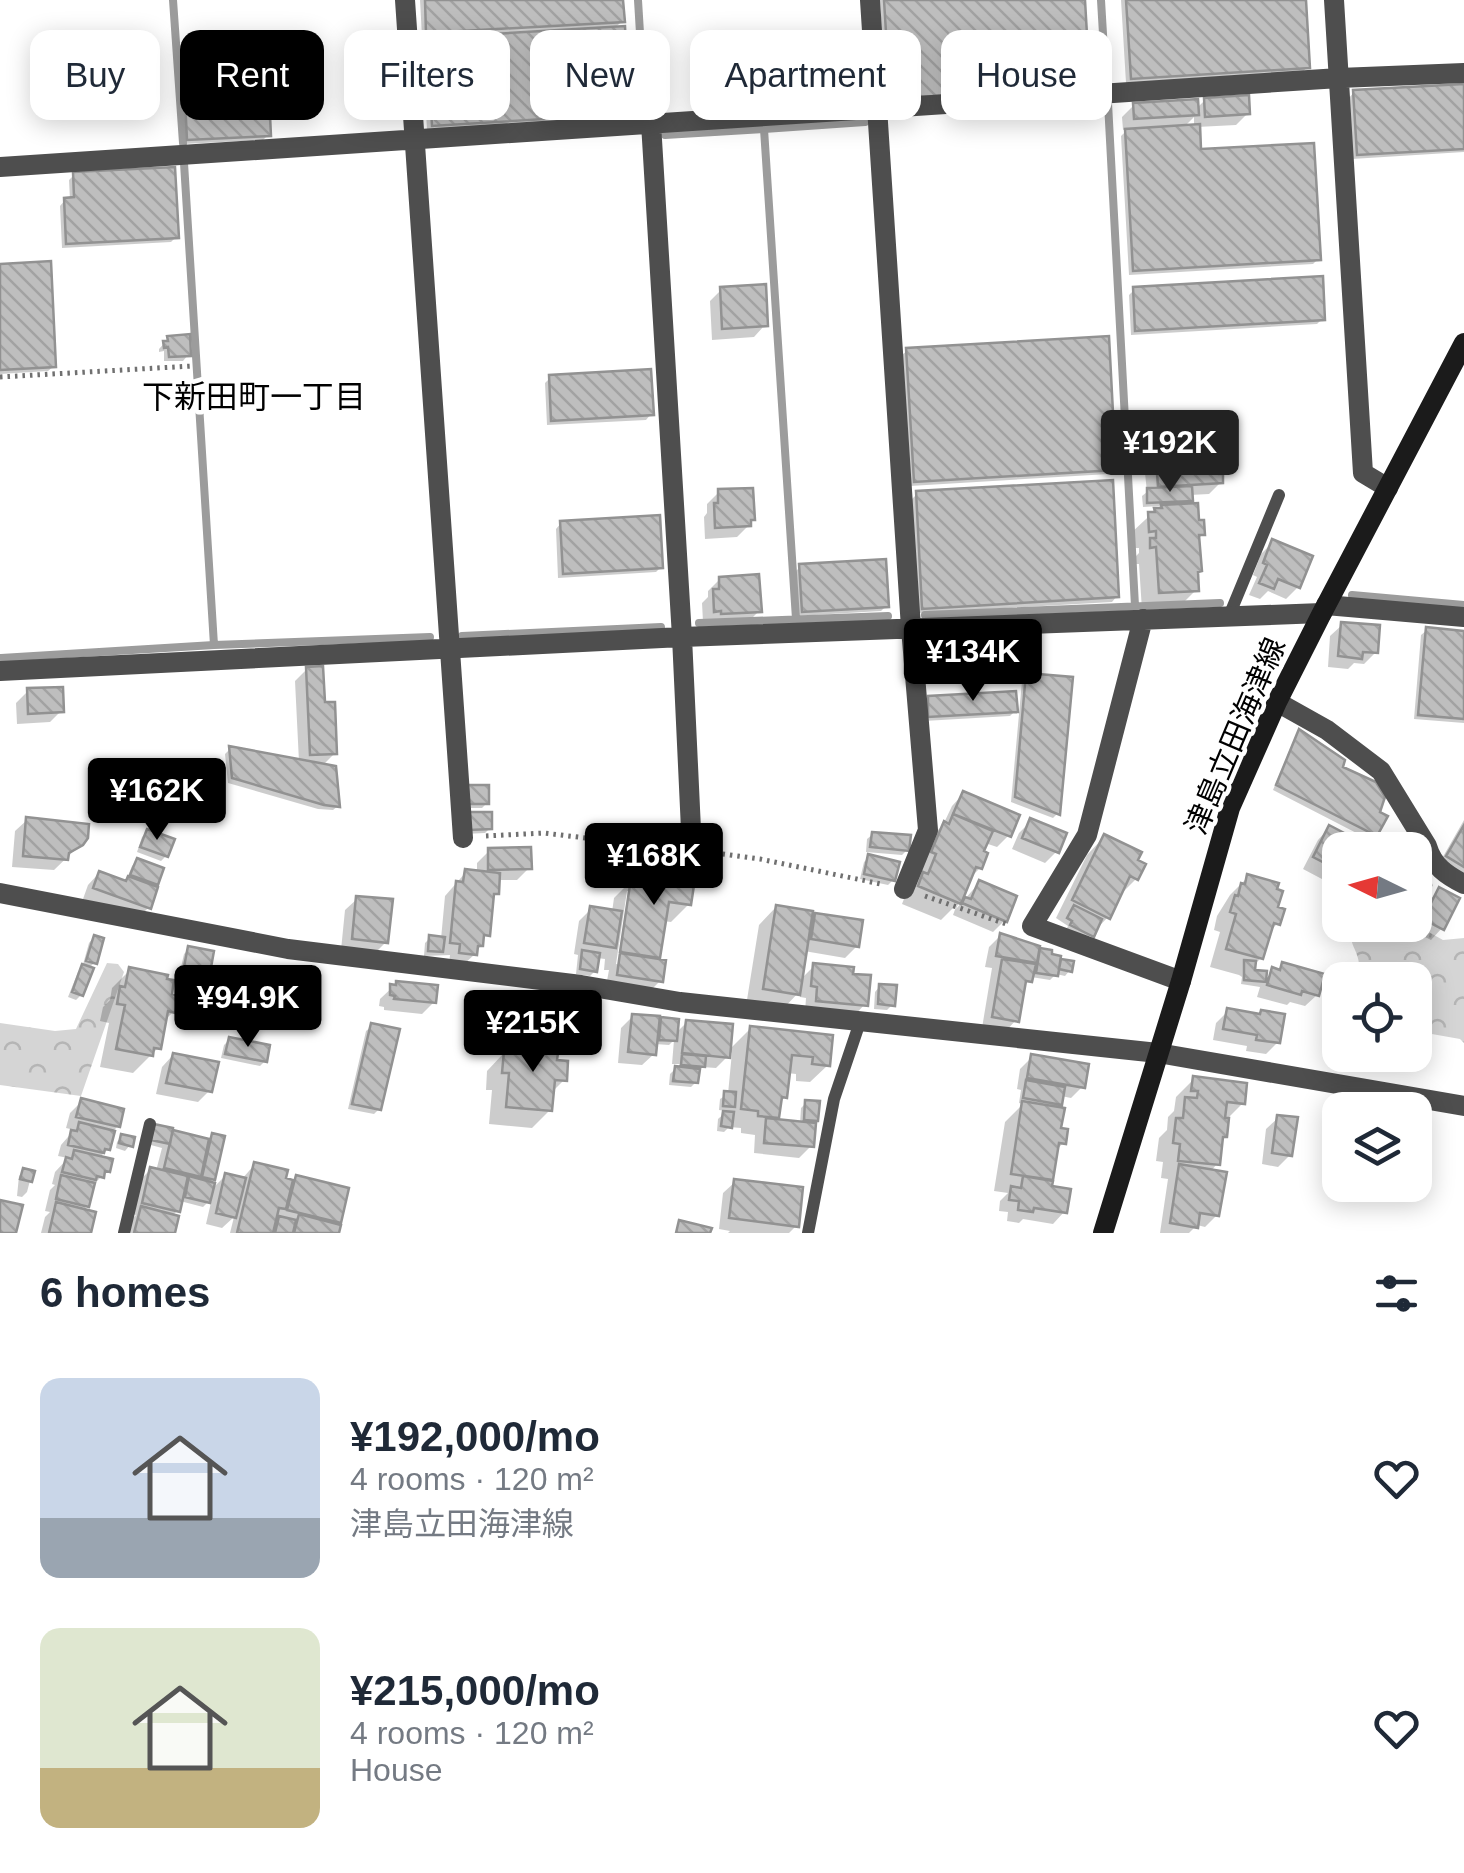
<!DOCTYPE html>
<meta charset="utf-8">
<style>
body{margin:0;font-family:Arial,"Noto Sans JP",sans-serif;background:#f6f6f7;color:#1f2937;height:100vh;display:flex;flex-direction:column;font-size:38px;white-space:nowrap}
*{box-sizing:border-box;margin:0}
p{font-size:32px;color:#747a83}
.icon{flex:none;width:55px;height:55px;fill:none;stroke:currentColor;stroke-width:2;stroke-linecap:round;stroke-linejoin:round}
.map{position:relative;height:1233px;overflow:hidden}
.drawer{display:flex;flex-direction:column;background:#fff;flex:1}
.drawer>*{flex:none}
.top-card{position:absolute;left:30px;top:30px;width:1405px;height:90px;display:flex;gap:20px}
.needle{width:65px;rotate:275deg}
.buttons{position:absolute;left:1322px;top:832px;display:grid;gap:20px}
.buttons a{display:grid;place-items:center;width:110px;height:110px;border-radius:20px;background:#fff;box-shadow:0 5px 25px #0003;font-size:50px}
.price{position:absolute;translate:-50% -85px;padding:0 22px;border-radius:10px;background:#000;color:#fff;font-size:32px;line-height:65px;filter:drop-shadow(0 2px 5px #0008)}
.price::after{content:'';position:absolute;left:50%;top:60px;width:30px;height:22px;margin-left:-15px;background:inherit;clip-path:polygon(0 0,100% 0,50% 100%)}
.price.selected{background:#222;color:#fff}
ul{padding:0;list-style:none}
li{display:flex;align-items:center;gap:30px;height:250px;padding:0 40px}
li span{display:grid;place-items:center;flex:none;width:280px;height:200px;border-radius:20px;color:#555}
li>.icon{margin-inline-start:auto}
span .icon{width:120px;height:120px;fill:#fffc;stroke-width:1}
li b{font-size:42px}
h2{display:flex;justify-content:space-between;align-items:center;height:120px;padding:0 40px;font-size:42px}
.pill{padding:0 35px;border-radius:20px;background:#fff;box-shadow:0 5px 25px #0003;font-size:35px;line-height:90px}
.pill.selected{background:#000;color:#fff}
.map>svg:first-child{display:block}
.forest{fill:url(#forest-crowns)}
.shadow{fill:#0003;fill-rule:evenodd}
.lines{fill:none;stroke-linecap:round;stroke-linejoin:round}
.stream{stroke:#9c9c9c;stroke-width:8}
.building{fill:url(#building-back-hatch);stroke:#929292;stroke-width:2.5}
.path{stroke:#707070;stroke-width:5;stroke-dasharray:2.5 5;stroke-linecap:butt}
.lane{stroke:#4e4e4e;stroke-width:12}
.street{stroke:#4e4e4e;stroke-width:20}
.secondary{stroke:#1b1b1b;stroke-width:20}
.labels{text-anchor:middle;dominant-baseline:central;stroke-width:9;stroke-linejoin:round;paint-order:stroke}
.street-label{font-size:30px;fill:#000;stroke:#fff}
.neighbourhood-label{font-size:32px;fill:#000;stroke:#fff}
</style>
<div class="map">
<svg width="1464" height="1233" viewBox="0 0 1464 1233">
<defs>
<pattern id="forest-crowns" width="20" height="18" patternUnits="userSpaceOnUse" patternTransform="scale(2.5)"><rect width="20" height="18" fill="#d5d5d5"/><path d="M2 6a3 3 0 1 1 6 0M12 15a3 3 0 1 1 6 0" fill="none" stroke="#b5b5b5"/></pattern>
<pattern id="building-back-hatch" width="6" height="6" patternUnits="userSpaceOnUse" patternTransform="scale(2.5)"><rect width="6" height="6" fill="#bebebe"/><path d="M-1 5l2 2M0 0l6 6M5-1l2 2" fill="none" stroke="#a2a2a2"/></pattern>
</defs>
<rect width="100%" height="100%" fill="#fff"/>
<!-- forest -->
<path class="forest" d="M1415,854L1433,885L1417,915L1423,929L1443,940L1464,938V1043L1460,1039L1415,1031V980H1354C1355,978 1359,967 1359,964C1358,948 1345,942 1355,925H1415Z
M107,963L118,964L124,972L81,1096L0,1085V1023L55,1031L76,1029Z"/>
<!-- shadow -->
<path class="shadow" d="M420,0H621L622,21L614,29L627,113L622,119L427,130L422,45L431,37H422Z
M880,0H1083L898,102L895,53H883Z
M1121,0H1303L1307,67L1302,73L1126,83Z
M185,81L268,135L263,140L183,144L180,86Z
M1464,86V152L1352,159L1349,98L1354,92Z
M1205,100L1248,113L1236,125L1197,127L1199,152L1318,259L1313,264L1129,275L1121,136L1128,129L1123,130L1122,117L1134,105L1196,109ZM1194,117V127L1183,128Z
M74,175L176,237L171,242L62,248L60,206L65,200H70L69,180Z
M0,266L54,366L48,371L0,374Z
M721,290L765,325L754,337L712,340L710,301Z
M1134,290L1322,319L1317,324L1131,335L1129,295Z
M169,338L188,355L183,361H164V351L159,352V349Z
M908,350L1114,469L1109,474L910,486L902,355Z
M550,378L651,414L646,420L547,425L545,383Z
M1157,461L1217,477L1221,482L1209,494L1190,495V500L1184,506L1203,534L1197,540L1196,590L1178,608L1142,610L1139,564H1133V559L1139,553V548H1132L1131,533L1160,506L1143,507L1142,496L1147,492L1145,473Z
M719,492L748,522V526L737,537L705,539L704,517L707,513V504Z
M917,494L1117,596L1112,602L918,613L912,499Z
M561,523L661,567L656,572L558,578L556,529Z
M1273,542L1298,587L1286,599L1268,591L1260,599L1249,595L1257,577L1253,575L1261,554Z
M800,567L886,606L881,611L797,616L795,572Z
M720,579L759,611L747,623L710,625V622H703L702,603L708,597V591Z
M1342,625L1376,652L1364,664L1354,663L1348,669L1328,667L1330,636Z
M1427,630L1464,633V723L1414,719L1421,635Z
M931,641L1020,666L1015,672L922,677L921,662L926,657V646Z
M307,669L323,705L335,753L322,766L338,806L333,810L318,809L228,783L225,754L230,749L299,762L295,681Z
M1027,676L1057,814L1053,818L1011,802L1022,681Z
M28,691L61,711L50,722L17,724L16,703Z
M929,699L1015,711L1010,716L924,721L923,704Z
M1300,732L1340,768L1375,835L1370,840L1273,790L1295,737Z
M463,793L487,803L482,808H463Z
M963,794L1008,836L997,847L985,843L980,868L969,879L956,909L979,883L1005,920L993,932L953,915L957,904L941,920L902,904L926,842L943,825L952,806Z
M27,820L81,844L54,870L12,867L15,831Z
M465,820L490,828L485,833L465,834Z
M1464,820V879L1436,869Z
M1031,821L1057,851L1045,863L1012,849L1019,833Z
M1329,828L1362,850H1340V884L1337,887L1303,869L1318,840Z
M147,832L166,856L161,861L137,852L142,837Z
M873,834L907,850L902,855L866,852L867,839Z
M1104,837L1136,879L1117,898L1108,917L1086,940L1066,930L1068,926L1056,918L1087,855Z
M489,851L529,868L517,880H497L496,893L491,899L487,934L481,940V945L475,954L463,965L449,964L450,955L424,956L425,943L430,938L441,939L445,896L466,872L477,873V863Z
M869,857L893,880L888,885L860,879L864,862Z
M137,860L156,884L152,888L149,907L137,919L83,899L88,885L99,873L125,883L132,866Z
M656,868L689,904L671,922L663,921L658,957L654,961L660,981L648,993L606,986L609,970H604L605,959L597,958L595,971L590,976L576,974L578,955L574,954L579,921L591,909L612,912L614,898L632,880L636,881L641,876L648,877ZM627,891H632L621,965L616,964Z
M1248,877L1275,909L1278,923L1268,933L1261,958L1253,966L1252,972L1264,980L1283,965L1317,995L1305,1006L1290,1002L1287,1005L1257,997L1260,987L1241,984L1242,977L1239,975L1210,967L1220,932L1214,930L1217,916L1230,895Z
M1439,890L1442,928L1431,940L1413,931L1428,902Z
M357,899L386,942L374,954L341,950L345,910Z
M776,907L809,922L816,915L857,946L845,958L804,951L800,980L814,966L851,976L865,1004L854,1016L805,1012L806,998L800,997L801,990L780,1012L746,1006L759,925Z
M1000,936L1035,956L1041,951L1057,961L1071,963L1070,970L1065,976L1056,974L1050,980L1031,977L1022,989L1016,1020L1005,1032L982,1028L992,968L985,967L989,947Z
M94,937V963L88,969L81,995L76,1000L68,997L78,972L82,968L89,943Z
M189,949L211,953L207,976L208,985L203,990L195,988L197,976L180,972L184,954Z
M130,970L164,981L173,1012L164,1021L158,1048L133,1073L100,1067L109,1023L100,1021L103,1007L110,1000L112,988Z
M397,983L434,1002L422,1014L384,1010V1007L379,1006L380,999Z
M880,986L892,1005L887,1010L874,1009L875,992Z
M517,999L562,1038L552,1047L564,1080L552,1092L550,1110L532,1128L489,1124L492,1090H486L487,1071L517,1039L508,1038L509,1029L504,1028L506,1011Z
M1228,1011L1278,1042L1266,1054L1246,1051L1247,1046L1213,1040L1216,1023Z
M633,1016L657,1025L662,1020L675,1034L687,1022L728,1051L750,1029L830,1037L828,1065L810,1082L796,1081V1074L787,1073L785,1097L779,1103L777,1117L773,1122L800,1124L801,1108L806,1103L815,1120L811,1125V1146L799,1158L754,1153L755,1135L741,1133V1128L729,1127L724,1132L717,1131L718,1119L727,1111L719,1110L720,1099L728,1094L732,1052L716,1068L702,1067L697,1072L696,1082L691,1087L669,1085L670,1074L680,1064H672L674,1040L669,1045L655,1044L654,1054L642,1065L618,1063L621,1028Z
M372,1026L379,1109L374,1114L348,1109L366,1031Z
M230,1039L265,1061L260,1066L221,1058L224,1045Z
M173,1055L210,1090L198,1102L156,1094L162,1067Z
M1032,1057L1083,1086L1071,1098L1061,1096L1059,1104L1054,1109L1063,1143L1055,1152L1051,1179L1047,1182L1064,1212L1053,1224L1023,1219L1019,1223L1007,1221L1008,1212L999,1211L1000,1201L1008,1193L994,1191L1005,1122L1023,1104L1019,1103L1021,1090L1017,1089L1020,1069Z
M1194,1079L1243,1103L1227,1119L1225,1136L1220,1141L1217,1164L1210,1172L1217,1215L1205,1227L1197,1225L1189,1233H1160L1168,1179L1161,1178L1163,1162L1156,1161L1159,1138L1167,1130L1168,1117L1174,1111L1176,1097Z
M82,1101L118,1126L112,1132L108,1149L99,1158L107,1171L91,1187L87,1206L82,1211L88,1231L87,1233H41L45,1217L50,1212L45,1211L50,1190L55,1185L52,1184L55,1172L68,1158L58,1156L61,1145L74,1130L66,1128L70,1113Z
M1278,1118L1290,1155L1278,1167L1262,1164L1266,1129Z
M150,1132L168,1139L174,1133L208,1141L213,1136V1179L208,1183L210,1191L226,1175L242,1179L255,1164L283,1180L292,1182L296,1178L346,1190L336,1233H230L234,1217L222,1228L206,1224L212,1198L203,1207L180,1201L178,1210L172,1216L176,1217L172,1233H127L130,1221L136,1215L132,1214L139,1181L151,1169L156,1171L162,1148L147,1144Z
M122,1136L130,1145L125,1151L116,1148L117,1142Z
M24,1171L32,1173L27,1192L22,1197L17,1196L19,1176Z
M735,1182L796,1226L789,1233H728L730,1231L719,1229L723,1193Z"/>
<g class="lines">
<!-- stream -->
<path class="stream" d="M173,0L183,143
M638,0L645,116
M1101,0L1106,85
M1108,103L1135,606
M764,129L865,122
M665,135L764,129L796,619
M184,163L214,645
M1352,595L1464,605
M925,615L1220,603
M699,623L888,616
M462,636L661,627
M1,658L214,645L430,637"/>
</g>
<!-- building -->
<path class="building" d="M425,0H623L625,22L426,33Z
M884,0H1085L1090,87L902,98L899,49H887Z
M1126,0H1306L1310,68L1131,79Z
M625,26L629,114L432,126L427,38Z
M268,74L271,136L187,140L184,79Z
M1464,84V149L1357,155L1353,90Z
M1249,95L1250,114L1205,117L1204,98Z
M1198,99L1199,115L1134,119L1133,103Z
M1200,124L1201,149L1314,143L1321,260L1133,271L1125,129Z
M175,167L179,238L66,244L64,198L74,197L73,172Z
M51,261L56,367L0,370V264Z
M1323,276L1325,320L1135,331L1133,287Z
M766,284L768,326L722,329L720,287Z
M190,334L191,356L169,357L168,347L164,348L163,341H168L167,336Z
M1109,336L1116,470L914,482L906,348Z
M651,369L654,415L551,421L549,375Z
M1218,455L1219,474H1223V483L1158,487L1156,459Z
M1113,480L1119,597L922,609L916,491Z
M1192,486L1193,501L1147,503V488Z
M753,488L755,520H751V526L715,528L714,503H718V489Z
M1198,503L1199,520H1204L1205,535H1199L1202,571L1198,572L1199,591L1159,593L1156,547L1150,548V538H1156V531L1149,532L1148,512H1155L1154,508H1162L1161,505Z
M660,515L663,568L563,574L560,521Z
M1272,539L1313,556L1300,588L1278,579L1274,589L1259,583L1267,565L1263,563Z
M886,559L889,607L802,612L799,564Z
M759,574L762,612L721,614V611L714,612L713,589H719V577Z
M1341,622L1380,625L1378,653L1363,652L1362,659L1338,656Z
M1426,627L1464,631V719L1418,715Z
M1021,633L1023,667L926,673L925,654H930V638Z
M323,666L325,702H335L337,754L310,755L306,667Z
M1026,673L1073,677L1060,815L1015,797Z
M63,687L64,712L28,714L27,688Z
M1016,691L1018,712L928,717V696Z
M1299,729L1345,760L1343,767L1376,782L1385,797L1380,812L1388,816L1377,836L1276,785Z
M229,746L336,766L340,807L324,805L232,778Z
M467,785H489V804H468Z
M963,791L1020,815L1011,837L953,814Z
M469,812H492V829L469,830Z
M953,814L993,831L984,851L988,853L982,869L976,867L961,904L918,886L923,872L928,874L936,854L931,852L944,821L949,824Z
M26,817L89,824L88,838L83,845L69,853L68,860L23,856Z
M1030,818L1067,833L1059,853L1022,838Z
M1329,825L1367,845L1364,850H1340V871L1313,857Z
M1464,825V867L1446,856Z
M147,829L175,839L168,857L140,847Z
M872,832L911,835L909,851L870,847Z
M1104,834L1142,852L1138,860L1146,864L1138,880L1130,876L1110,919L1072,900Z
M531,847L532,869L488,870V848Z
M868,854L900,862L895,881L864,874Z
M137,858L164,868L158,885L130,875Z
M655,866L696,872L691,905L669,902L660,958L620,952L631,878L639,879L640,873L653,875Z
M465,869L500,873L499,894H494L490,936L484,935L483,946H478L477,955L459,953L460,944L450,943L456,881L463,882Z
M99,871L126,881L128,876L158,887L151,909L93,888Z
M1247,874L1279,883L1277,889L1283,891L1278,907L1285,909L1280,925L1274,923L1263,959L1226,949L1236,914L1230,912L1235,895L1238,896L1241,883L1245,884Z
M979,880L1017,896L1007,922L962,903L965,897L971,899Z
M1439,887L1460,898L1444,930L1423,919Z
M356,896L393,899L388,943L352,939Z
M776,905L813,911L800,995L763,989Z
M1074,905L1102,919L1094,937L1070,925L1072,921L1067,918Z
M590,906L622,911L616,948L584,943Z
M815,913L863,920L859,947L811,939Z
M1000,933L1040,946L1037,963L996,956Z
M94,935L104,938L97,964L86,961Z
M429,935L445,937L443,952L428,951Z
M188,946L214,951L210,973L184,967Z
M1040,948L1052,950V954L1061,956L1058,976L1036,973Z
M582,950L600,953L597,972L580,969Z
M620,953L666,960L663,982L617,975Z
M1002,959L1036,964L1032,982L1026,981L1019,1022L992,1017Z
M1061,959L1074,961L1072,972L1059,969Z
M1244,960L1256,961L1255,970L1267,971L1266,982L1244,980Z
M1282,962L1325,974L1319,996L1302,991L1301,995L1267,985L1272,967L1280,970Z
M813,963L854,967L853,974L871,975L868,1006L816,1001L817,987L811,986Z
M82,964L94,968L83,996L72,992Z
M129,967L168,975L167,979L174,980L172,994L179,996L175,1013L168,1011L161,1049L154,1048L153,1056L116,1049L125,1005L117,1004L120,986L125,987Z
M201,972L213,974L211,986L199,984Z
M396,981L438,985L436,1003L394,999L395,996L390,995V984L396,985Z
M879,984L897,985L895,1006L878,1004Z
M516,997L568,1001L564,1039L538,1036V1029L518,1028L520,1017H515Z
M1227,1008L1260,1014L1261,1010L1285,1014L1280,1043L1256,1040L1257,1035L1223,1029Z
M632,1014L660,1016L656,1055L628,1052Z
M661,1017L679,1019L677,1041L659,1040Z
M686,1020L733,1024L730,1058L682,1053Z
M371,1023L400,1029L381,1110L352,1104Z
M750,1026L833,1035L830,1066L812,1064L813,1057L792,1055L787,1098L782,1097L779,1118L758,1116V1111L741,1109Z
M229,1037L270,1045L267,1062L225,1054Z
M512,1041L559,1046L557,1060L568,1061L567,1081L555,1080L552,1111L506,1107L509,1073H502L504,1051L511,1052Z
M173,1053L219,1062L212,1092L166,1083Z
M682,1054L706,1056L705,1067L681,1065Z
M1031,1054L1089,1064L1085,1088L1027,1078Z
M675,1066L700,1069L698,1083L673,1081Z
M1193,1076L1247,1083L1245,1104L1227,1102L1225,1118H1229L1227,1137H1223L1220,1165L1178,1161L1180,1144L1173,1143L1176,1118H1183L1185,1097L1197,1098L1198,1091H1191Z
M1026,1080L1065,1087L1062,1105L1023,1098Z
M724,1091L736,1092L735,1107L723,1106Z
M81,1098L124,1109L120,1127L76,1117Z
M805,1100L820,1101L818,1121L804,1120Z
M1022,1101L1065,1108L1061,1128L1068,1129L1066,1144L1059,1143L1053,1180L1011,1174Z
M723,1111L734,1112L732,1128L721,1126Z
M1277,1115L1298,1117L1292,1156L1272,1153Z
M766,1118L816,1123L814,1147L764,1143Z
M79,1122L115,1131L110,1150L105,1149L104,1153L68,1145L71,1130L77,1131Z
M154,1124L173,1128L170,1144L151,1140Z
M173,1130L209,1139L201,1177L164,1168Z
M212,1133L225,1136L215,1180L202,1177Z
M121,1134L135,1137L133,1147L119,1143Z
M74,1150L113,1159L110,1172L105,1171L104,1178L97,1176L96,1180L62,1172L66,1157L72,1159Z
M254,1162L288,1170L286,1178L293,1180L286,1209L279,1208L273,1233H237Z
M1179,1164L1227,1172L1219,1216L1200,1213L1198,1228L1170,1223Z
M150,1167L188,1176L180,1212L142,1203Z
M23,1168L35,1171L32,1182L20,1179Z
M225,1173L246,1178L236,1218L216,1213Z
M61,1175L95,1183L89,1207L56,1199Z
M296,1175L349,1188L341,1223L287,1210Z
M189,1176L215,1183L210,1203L185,1197Z
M1023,1176L1053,1181L1052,1186L1071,1189L1067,1213L1034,1208L1033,1212L1018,1210L1019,1201L1009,1200L1011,1186L1021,1188Z
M734,1179L803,1187L799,1227L729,1218Z
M0,1200L23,1205L16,1233H0Z
M56,1202L96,1212L91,1233H49Z
M141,1206L179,1216L175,1233H134Z
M299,1214L341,1225L339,1233H294Z
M279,1216L296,1220L293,1233H275Z
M679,1220L712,1228L710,1233H676Z"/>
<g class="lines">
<!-- path -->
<path class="path" d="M0,377L192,366
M486,836L544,833L669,848
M715,853L760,859L881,884
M925,896L1009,925"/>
<!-- lane -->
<path class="lane" d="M1229,616L1279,495
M124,1233L150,1124
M808,1233L834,1099L860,1022"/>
<!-- street -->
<path class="street" d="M405,0L463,838
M870,0L911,628L928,830L904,889
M1334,0L1363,473L1388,488
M651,123L682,637L692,851
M0,167L1339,78L1464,73
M1326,605L1464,617
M1143,619L1087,835L1032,926L1181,981
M0,671L682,637L1322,613
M1277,702L1327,730L1381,771L1427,846C1433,866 1446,875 1464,884
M0,893L288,949L581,985L680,1002L1158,1053L1464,1106"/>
<!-- secondary -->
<path class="secondary" d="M1103,1233L1181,981L1230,808L1277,702L1322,613L1464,343"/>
</g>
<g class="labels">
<!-- street labels -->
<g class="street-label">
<text transform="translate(1235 736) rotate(-67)">津島立田海津線</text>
</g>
<!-- neighbourhood labels -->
<g class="neighbourhood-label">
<text x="254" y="397">下新田町一丁目</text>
</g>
</g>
</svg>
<div class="buttons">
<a><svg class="needle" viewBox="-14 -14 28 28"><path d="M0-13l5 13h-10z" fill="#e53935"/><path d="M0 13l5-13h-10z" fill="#747a83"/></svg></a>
<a><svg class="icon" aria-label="locate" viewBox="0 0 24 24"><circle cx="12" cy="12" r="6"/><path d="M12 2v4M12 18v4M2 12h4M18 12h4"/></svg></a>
<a><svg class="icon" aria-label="layers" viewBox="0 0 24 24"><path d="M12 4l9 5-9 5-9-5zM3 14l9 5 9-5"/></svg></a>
</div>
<b class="price selected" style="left:1170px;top:495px">¥192K</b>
<b class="price" style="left:973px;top:704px">¥134K</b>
<b class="price" style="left:157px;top:843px">¥162K</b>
<b class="price" style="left:654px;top:908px">¥168K</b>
<b class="price" style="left:248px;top:1050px">¥94.9K</b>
<b class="price" style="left:533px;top:1075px">¥215K</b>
<div class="top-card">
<a class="pill">Buy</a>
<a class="pill selected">Rent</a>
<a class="pill">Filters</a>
<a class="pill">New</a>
<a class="pill">Apartment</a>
<a class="pill">House</a>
</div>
</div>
<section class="drawer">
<h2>6 homes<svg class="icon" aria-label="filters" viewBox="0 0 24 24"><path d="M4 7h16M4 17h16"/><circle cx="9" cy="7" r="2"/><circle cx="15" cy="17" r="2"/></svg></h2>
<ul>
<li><span style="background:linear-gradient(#c9d6e8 70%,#9aa5b1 0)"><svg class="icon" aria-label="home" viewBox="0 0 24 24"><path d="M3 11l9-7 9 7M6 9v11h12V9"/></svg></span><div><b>¥192,000/mo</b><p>4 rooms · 120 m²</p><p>津島立田海津線</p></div><svg class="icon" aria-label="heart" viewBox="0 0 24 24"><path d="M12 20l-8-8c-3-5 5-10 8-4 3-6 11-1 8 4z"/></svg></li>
<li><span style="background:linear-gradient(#dfe7d0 70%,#c2b280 0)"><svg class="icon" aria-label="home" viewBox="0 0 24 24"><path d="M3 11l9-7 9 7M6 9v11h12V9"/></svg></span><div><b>¥215,000/mo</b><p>4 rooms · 120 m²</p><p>House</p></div><svg class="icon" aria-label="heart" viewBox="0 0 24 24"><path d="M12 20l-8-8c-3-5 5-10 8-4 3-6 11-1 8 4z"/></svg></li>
</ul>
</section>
